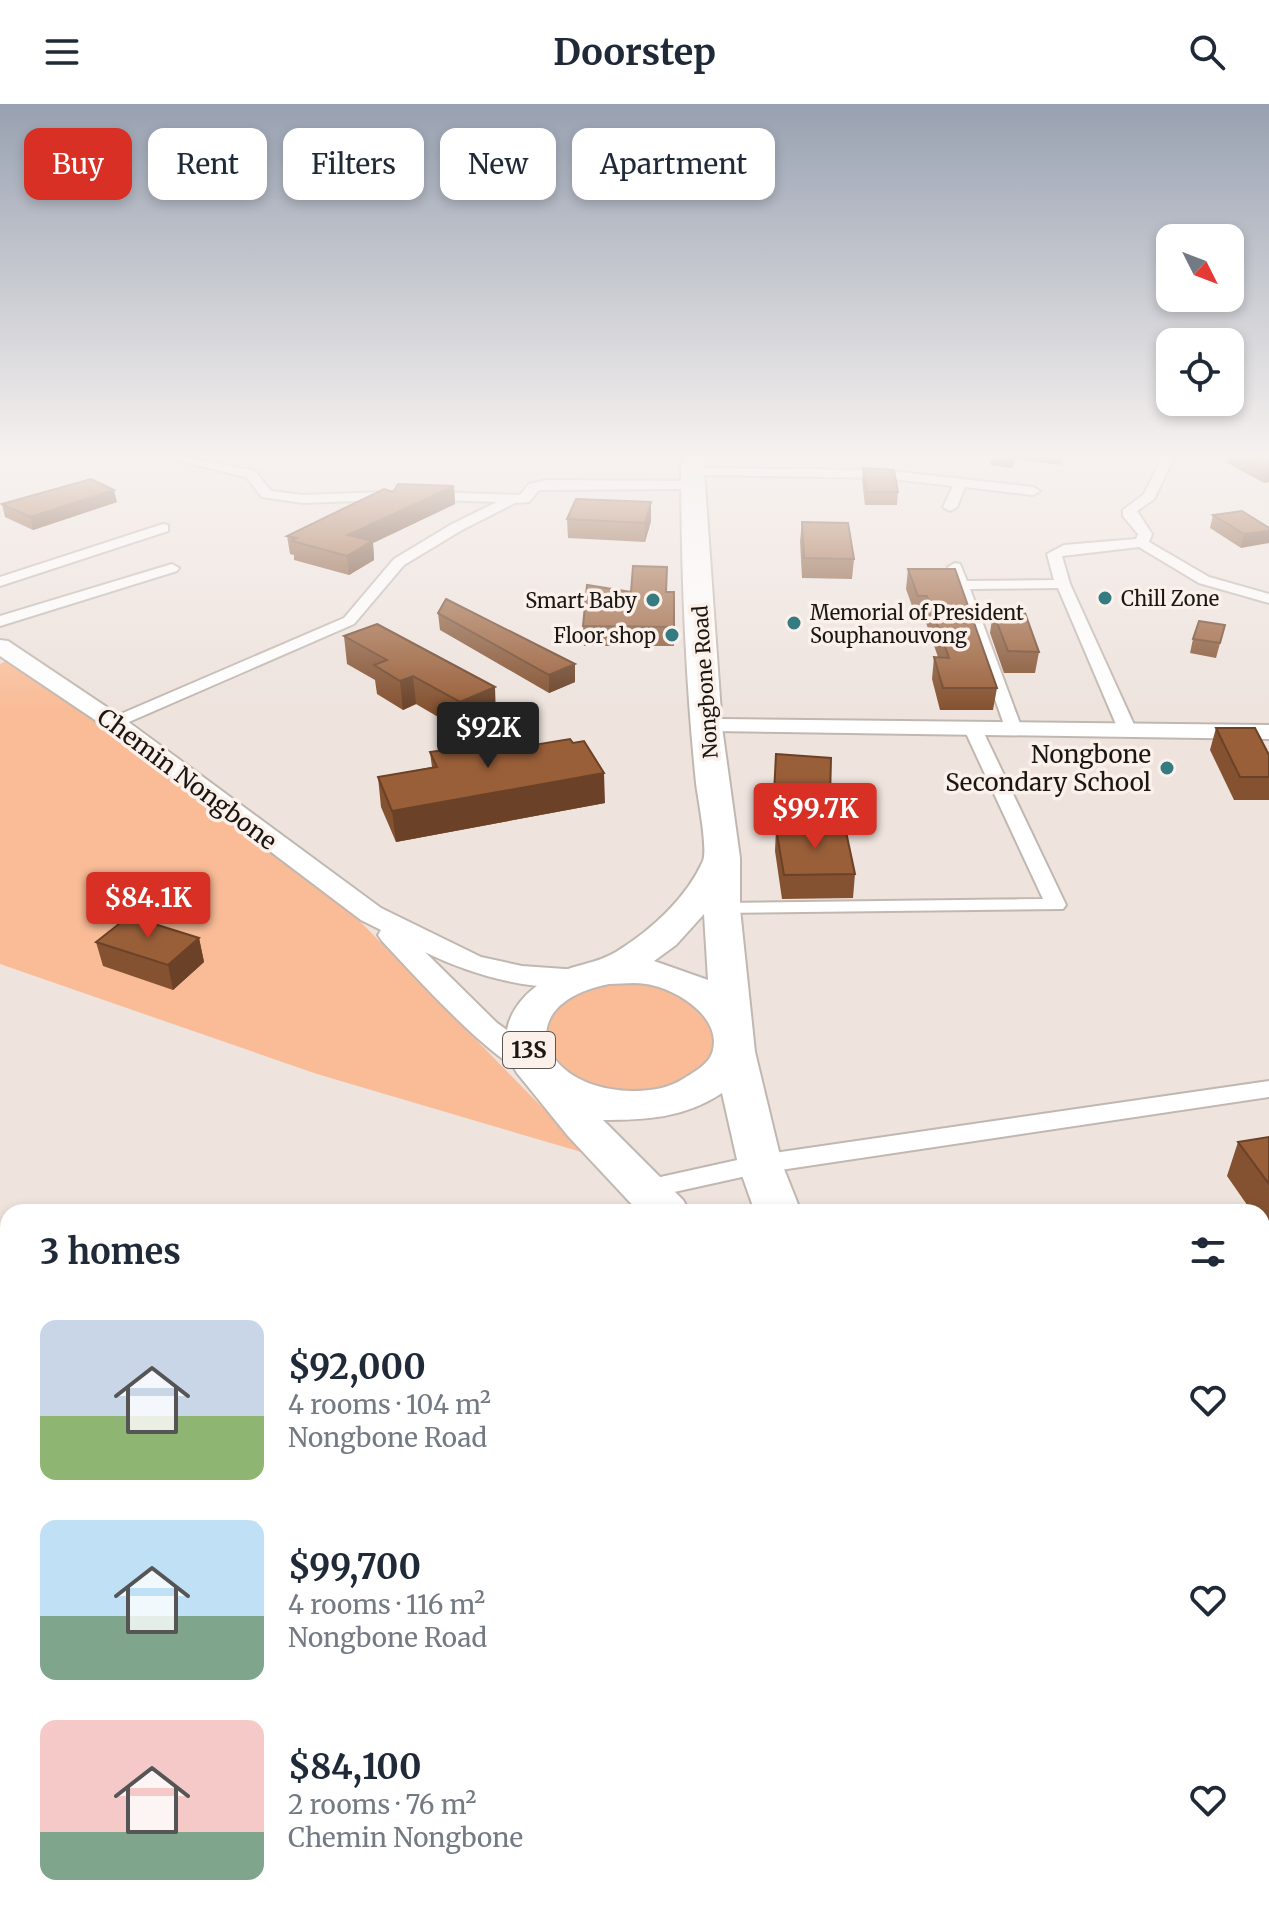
<!DOCTYPE html>
<meta charset="utf-8">
<style>
body{margin:0;font-family:Merriweather,serif;background:#f6f6f7;color:#1f2937;height:100vh;display:flex;flex-direction:column;font-size:30px;white-space:nowrap}
*{box-sizing:border-box;margin:0}
p{font-size:26px;color:#747a83}
.icon{flex:none;width:44px;height:44px;fill:none;stroke:currentColor;stroke-width:2;stroke-linecap:round;stroke-linejoin:round}
.map{position:relative;flex:1;overflow:hidden}
.side{position:absolute;left:0px;top:1100px;width:1270px;height:714px;display:flex;flex-direction:column;background:#fff;border-radius:24px 24px 0 0;box-shadow:0 4px 12px #0003}
.side>*{flex:none}
.top-card{position:absolute;left:24px;top:24px;width:800px;height:72px;display:flex;gap:16px}
.needle{width:52px;rotate:132deg}
.fabs{position:absolute;left:1156px;top:120px;display:grid;gap:16px}
.fabs a{display:grid;place-items:center;width:88px;height:88px;border-radius:16px;background:#fff;box-shadow:0 4px 12px #0003;font-size:40px}
.price{position:absolute;translate:-50% -68px;padding:0 18px;border-radius:8px;background:#d93025;color:#fff;font-size:26px;line-height:52px;filter:drop-shadow(0 2px 4px #0008)}
.price::after{content:'';position:absolute;left:50%;top:48px;width:24px;height:18px;margin-left:-12px;background:inherit;clip-path:polygon(0 0,100% 0,50% 100%)}
.price.current{background:#222;color:#fff}
ul{padding:0;list-style:none}
li{display:flex;align-items:center;gap:24px;height:200px;padding:0 40px}
li span{display:grid;place-items:center;flex:none;width:224px;height:160px;border-radius:16px;color:#555}
li>.icon{margin-inline-start:auto}
span .icon{width:96px;height:96px;fill:#fffc;stroke-width:1}
li b{font-size:34px}
h2{display:flex;justify-content:space-between;align-items:center;height:96px;padding:0 40px;font-size:34px}
.chip{padding:0 28px;border-radius:16px;background:#fff;box-shadow:0 4px 12px #0003;font-size:28px;line-height:72px}
.chip.current{background:#d93025;color:#fff}
header{display:flex;justify-content:space-between;align-items:center;height:104px;padding:0 40px;background:#fff;font-size:36px;font-weight:700}
.map>svg:first-child{display:block}
.green{fill:#f9bc97}
.lines{fill:none;stroke-linecap:round;stroke-linejoin:round}
.street-casing{stroke:#c1b7b1;stroke-width:4}
.secondary-casing{stroke:#c1b7b1;stroke-width:4}
.highway-casing{stroke:#c1b7b1;stroke-width:4}
.street{fill:#fff;fill-rule:evenodd}
.secondary{fill:#fff;fill-rule:evenodd}
.highway{fill:#fff;fill-rule:evenodd}
.wall{fill:#845231}
.shaded-wall{fill:#6b4228}
.building{fill:#995f39;stroke:#6b4228;stroke-width:2}
.poi-dot{fill:#347c82;stroke:#fbf0ea;stroke-width:3}
.labels{text-anchor:middle;dominant-baseline:central;stroke-width:7;stroke-linejoin:round;paint-order:stroke}
.far-poi-label{font-size:20px;fill:#191613;stroke:#fbf0ea;text-anchor:start}
.far-street-label{font-size:20px;fill:#191613;stroke:#fbf0ea}
.shield{fill:#fbf0ea;stroke:#5d5754;stroke-width:2}
.shield-label{font-size:22px;font-weight:bold;fill:#191613}
.poi-label{font-size:24px;fill:#191613;stroke:#fbf0ea;text-anchor:end}
.street-label{font-size:24px;fill:#191613;stroke:#fbf0ea}
</style>
<header><svg class="icon" aria-label="menu" viewBox="0 0 24 24"><path d="M4 6h16M4 12h16M4 18h16"/></svg>Doorstep<svg class="icon" aria-label="search" viewBox="0 0 24 24"><circle cx="10" cy="10" r="6"/><path d="M15 15l6 6"/></svg></header>
<div class="map">
<svg width="1269" height="1813" viewBox="0 0 1269 1813">
<rect width="100%" height="100%" fill="#eee3dd"/>
<!-- green -->
<path class="green" d="M8,556L111,624L223,713L340,797L588,1050L317,970L0,860V560Z
M609,870L688,886L727,947L687,987L601,997L536,954L552,894Z"/>
<g class="lines">
<defs>
<path id="street" d="M158,352H181L255,367L271,387L303,391L409,387L520,391L529,380L547,376L694,377L701,381L694,385L539,386L529,398L515,399L462,426L404,461L354,520L115,624L106,619L109,615L344,514L394,455L452,420L497,398L409,395L303,399L262,393L246,373Z
M1163,352H1175L1154,395L1137,407L1152,430L1149,438L1209,473L1269,490V499L1199,479L1139,443L1062,452L1070,480L1136,625L1127,630L1118,625L1058,484L970,485L1022,625L1013,630L1007,629L948,463L955,459L960,460L967,477L1054,476L1047,450L1064,441L1136,435L1138,430L1123,412V406L1144,390Z
M704,364L883,366L1033,383L1040,387L1033,391L965,383L957,403L950,407L943,403L953,382L883,374L699,371V365Z
M163,420L168,421V427L0,482V473Z
M172,460L179,464L177,467L0,522V512Z
M973,620L982,625L1066,801L1063,805L715,809L712,805L715,801L722,799L1043,795L964,625Z
M1269,977V993L760,1069L647,1094L638,1091L634,1085L638,1079L647,1076L760,1051Z
M0,1266L8,1268V1293L0,1290Z
M1269,1296V1320L1262,1322V1298Z
M0,1479L8,1482V1541L0,1544Z
M557,1806H610L613,1813H560Z
M826,1806H936L933,1813H823Z"/>
<path id="secondary" d="M0,536L8,537L123,614L381,804L481,853L522,862L593,867L598,873L593,879C542,892 471,871 425,848L497,919L543,952L548,959L543,966C541,967 533,969 531,969C499,967 407,863 382,837L378,831L381,826L361,816L107,624L0,552Z
M721,615L1269,621V635L713,627L709,622L713,617Z"/>
<path id="highway" d="M681,352H703L722,623L740,754V805L755,948L782,1060L801,1108H755L738,1060L722,989C684,1014 647,1016 603,1016L683,1096L690,1108H639L568,1032L517,969C487,921 525,880 571,864C587,859 601,857 616,848C650,827 686,795 703,757C708,743 698,696 696,679C685,571 681,460 681,352ZM704,810L708,876L654,857L676,841ZM609,880C621,880 634,878 646,880C674,884 721,911 713,946C710,960 694,968 683,975C667,985 650,987 631,987C539,985 508,900 609,880Z
M1022,1806H1090L1093,1813H1025Z"/>
</defs>
<!-- street casing -->
<use href="#street" class="street-casing"/>
<!-- secondary casing -->
<use href="#secondary" class="secondary-casing"/>
<!-- highway casing -->
<use href="#highway" class="highway-casing"/>
<!-- street -->
<use href="#street" class="street"/>
<!-- secondary -->
<use href="#secondary" class="secondary"/>
<!-- highway -->
<use href="#highway" class="highway"/>
</g>
<!-- wall -->
<path class="wall" d="M991,352H1065L1060,361L1016,355L1012,364L990,361Z
M1228,352H1269V378L1264,379L1227,359Z
M863,364L898,388L897,401H865L862,377Z
M454,382L455,400L373,439L374,456L349,471L294,456V451L290,450L287,432L393,388Z
M117,398L33,426L5,413L2,400Z
M1213,411L1269,424L1241,444L1210,424Z
M567,415L651,417L645,438L568,434Z
M802,418L854,455L852,475L802,474L800,437Z
M908,465L997,584L993,606H940L932,575L934,553H938L924,513H916L906,485Z
M666,488H674V542H584L583,522Z
M993,508L1039,548L1035,569H1004L990,529Z
M438,509L575,560V578L549,589L440,526Z
M1225,521L1216,554L1190,549L1193,535Z
M344,532L496,612L462,627L416,600L403,606L377,590L375,576L347,560Z
M1216,624L1269,651V696H1234L1210,646Z
M501,636L528,642L605,699L396,738L381,703L378,673L432,663L430,648L448,645L447,637Z
M776,650L830,694L829,710L773,705Z
M776,724L855,770L853,794L782,795L775,747Z
M199,834L204,858L173,886L103,862L96,838Z
M1269,1033V1132L1262,1122V1108H1252L1227,1072L1238,1038Z
M1269,1352V1444L1262,1432V1354Z"/>
<!-- shaded-wall -->
<path class="shaded-wall" d="M1013,352H1017L1012,364Z
M1269,366V378L1264,379L1267,367Z
M454,382L455,400L373,439L374,456L349,471L347,452L348,431Z
M114,386L117,398L33,426L30,413Z
M651,398V417L645,438V419Z
M1269,427V439L1241,444L1244,430Z
M575,560V578L549,589V571Z
M413,572L416,600L403,606L400,577Z
M495,583L496,612L462,627L460,598Z
M604,669L605,699L396,738L392,707Z
M199,834L204,858L173,886L168,861Z"/>
<!-- building -->
<path class="building" d="M1240,352H1269V366L1267,367Z
M863,364L894,366L898,388H867Z
M91,375L114,386L30,413L2,400Z
M398,380L454,382L348,431L372,437L347,452L292,437L297,434L287,432L384,385L393,388Z
M576,395L651,398L645,419L567,415Z
M1242,407L1269,424V427L1244,430L1213,411Z
M802,418L848,419L854,455L804,454Z
M633,462L667,463L666,488H674V523L583,522L587,481L631,488Z
M908,465H955L997,584H943L934,553L949,554L927,492H918Z
M446,495L575,560L549,571L438,509Z
M993,508L1025,509L1039,548L1008,547Z
M1199,517L1225,521L1220,539L1193,535Z
M377,520L495,583L460,598L413,572L400,577L374,561L387,556L344,532Z
M1216,624H1255L1269,651V673H1240Z
M497,629L501,636L522,632L528,642L570,635L573,639L584,637L604,669L392,707L378,673L437,663L430,648L451,645L447,637Z
M776,650L831,654L830,694L774,690Z
M845,723L855,770L784,771L776,724Z
M129,812L199,834L168,861L96,838Z
M1269,1033V1080L1238,1038Z
M1269,1352V1386L1262,1375V1354Z"/>
<!-- sky -->
<linearGradient id="sky" x2="0" y2="1"><stop stop-color="#98a1b1"/><stop offset="0.58" stop-color="#f7f2f0"/><stop offset="1" stop-color="#f7f2f0" stop-opacity="0"/></linearGradient>
<rect width="1269" height="606" fill="url(#sky)"/>
<!-- markers -->
<g class="poi-dot">
<circle cx="1105" cy="494" r="8"/>
<circle cx="653" cy="496" r="8"/>
<circle cx="794" cy="519" r="8"/>
<circle cx="672" cy="531" r="8"/>
<circle cx="1167" cy="664" r="8"/>
</g>
<g class="labels">
<!-- far-poi labels -->
<g class="far-poi-label">
<text x="1121" y="494">Chill Zone</text>
<text x="637" y="496" text-anchor="end">Smart Baby</text>
<text x="810" y="508">Memorial of President<tspan x="810" dy="23">Souphanouvong</tspan></text>
<text x="656" y="531" text-anchor="end">Floor shop</text>
</g>
<!-- far-street labels -->
<g class="far-street-label">
<text transform="translate(705 578) rotate(-94)">Nongbone Road</text>
</g>
<!-- shield labels -->
<rect class="shield" x="503" y="928" width="52" height="36" rx="6"/>
<g class="shield-label">
<text x="529" y="946">13S</text>
</g>
<!-- poi labels -->
<g class="poi-label">
<text x="1151" y="650">Nongbone<tspan x="1151" dy="28">Secondary School</tspan></text>
</g>
<!-- street labels -->
<g class="street-label">
<text transform="translate(187 675) rotate(37)">Chemin Nongbone</text>
</g>
</g>
</svg>
<div class="fabs">
<a><svg class="needle" viewBox="-14 -14 28 28"><path d="M0-13l5 13h-10z" fill="#e53935"/><path d="M0 13l5-13h-10z" fill="#747a83"/></svg></a>
<a><svg class="icon" aria-label="locate" viewBox="0 0 24 24"><circle cx="12" cy="12" r="6"/><path d="M12 2v4M12 18v4M2 12h4M18 12h4"/></svg></a>
</div>
<b class="price current" style="left:488px;top:666px">$92K</b>
<b class="price" style="left:815px;top:747px">$99.7K</b>
<b class="price" style="left:148px;top:836px">$84.1K</b>
<div class="top-card">
<a class="chip current">Buy</a>
<a class="chip">Rent</a>
<a class="chip">Filters</a>
<a class="chip">New</a>
<a class="chip">Apartment</a>
</div>
<section class="side">
<h2>3 homes<svg class="icon" aria-label="filters" viewBox="0 0 24 24"><path d="M4 7h16M4 17h16"/><circle cx="9" cy="7" r="2"/><circle cx="15" cy="17" r="2"/></svg></h2>
<ul>
<li><span style="background:linear-gradient(#c9d6e8 60%,#8fb573 0)"><svg class="icon" aria-label="home" viewBox="0 0 24 24"><path d="M3 11l9-7 9 7M6 9v11h12V9"/></svg></span><div><b>$92,000</b><p>4 rooms · 104 m²</p><p>Nongbone Road</p></div><svg class="icon" aria-label="heart" viewBox="0 0 24 24"><path d="M12 20l-8-8c-3-5 5-10 8-4 3-6 11-1 8 4z"/></svg></li>
<li><span style="background:linear-gradient(#bfe0f5 60%,#7fa58c 0)"><svg class="icon" aria-label="home" viewBox="0 0 24 24"><path d="M3 11l9-7 9 7M6 9v11h12V9"/></svg></span><div><b>$99,700</b><p>4 rooms · 116 m²</p><p>Nongbone Road</p></div><svg class="icon" aria-label="heart" viewBox="0 0 24 24"><path d="M12 20l-8-8c-3-5 5-10 8-4 3-6 11-1 8 4z"/></svg></li>
<li><span style="background:linear-gradient(#f6c9c9 70%,#7fa58c 0)"><svg class="icon" aria-label="home" viewBox="0 0 24 24"><path d="M3 11l9-7 9 7M6 9v11h12V9"/></svg></span><div><b>$84,100</b><p>2 rooms · 76 m²</p><p>Chemin Nongbone</p></div><svg class="icon" aria-label="heart" viewBox="0 0 24 24"><path d="M12 20l-8-8c-3-5 5-10 8-4 3-6 11-1 8 4z"/></svg></li>
</ul>
</section>
</div>
